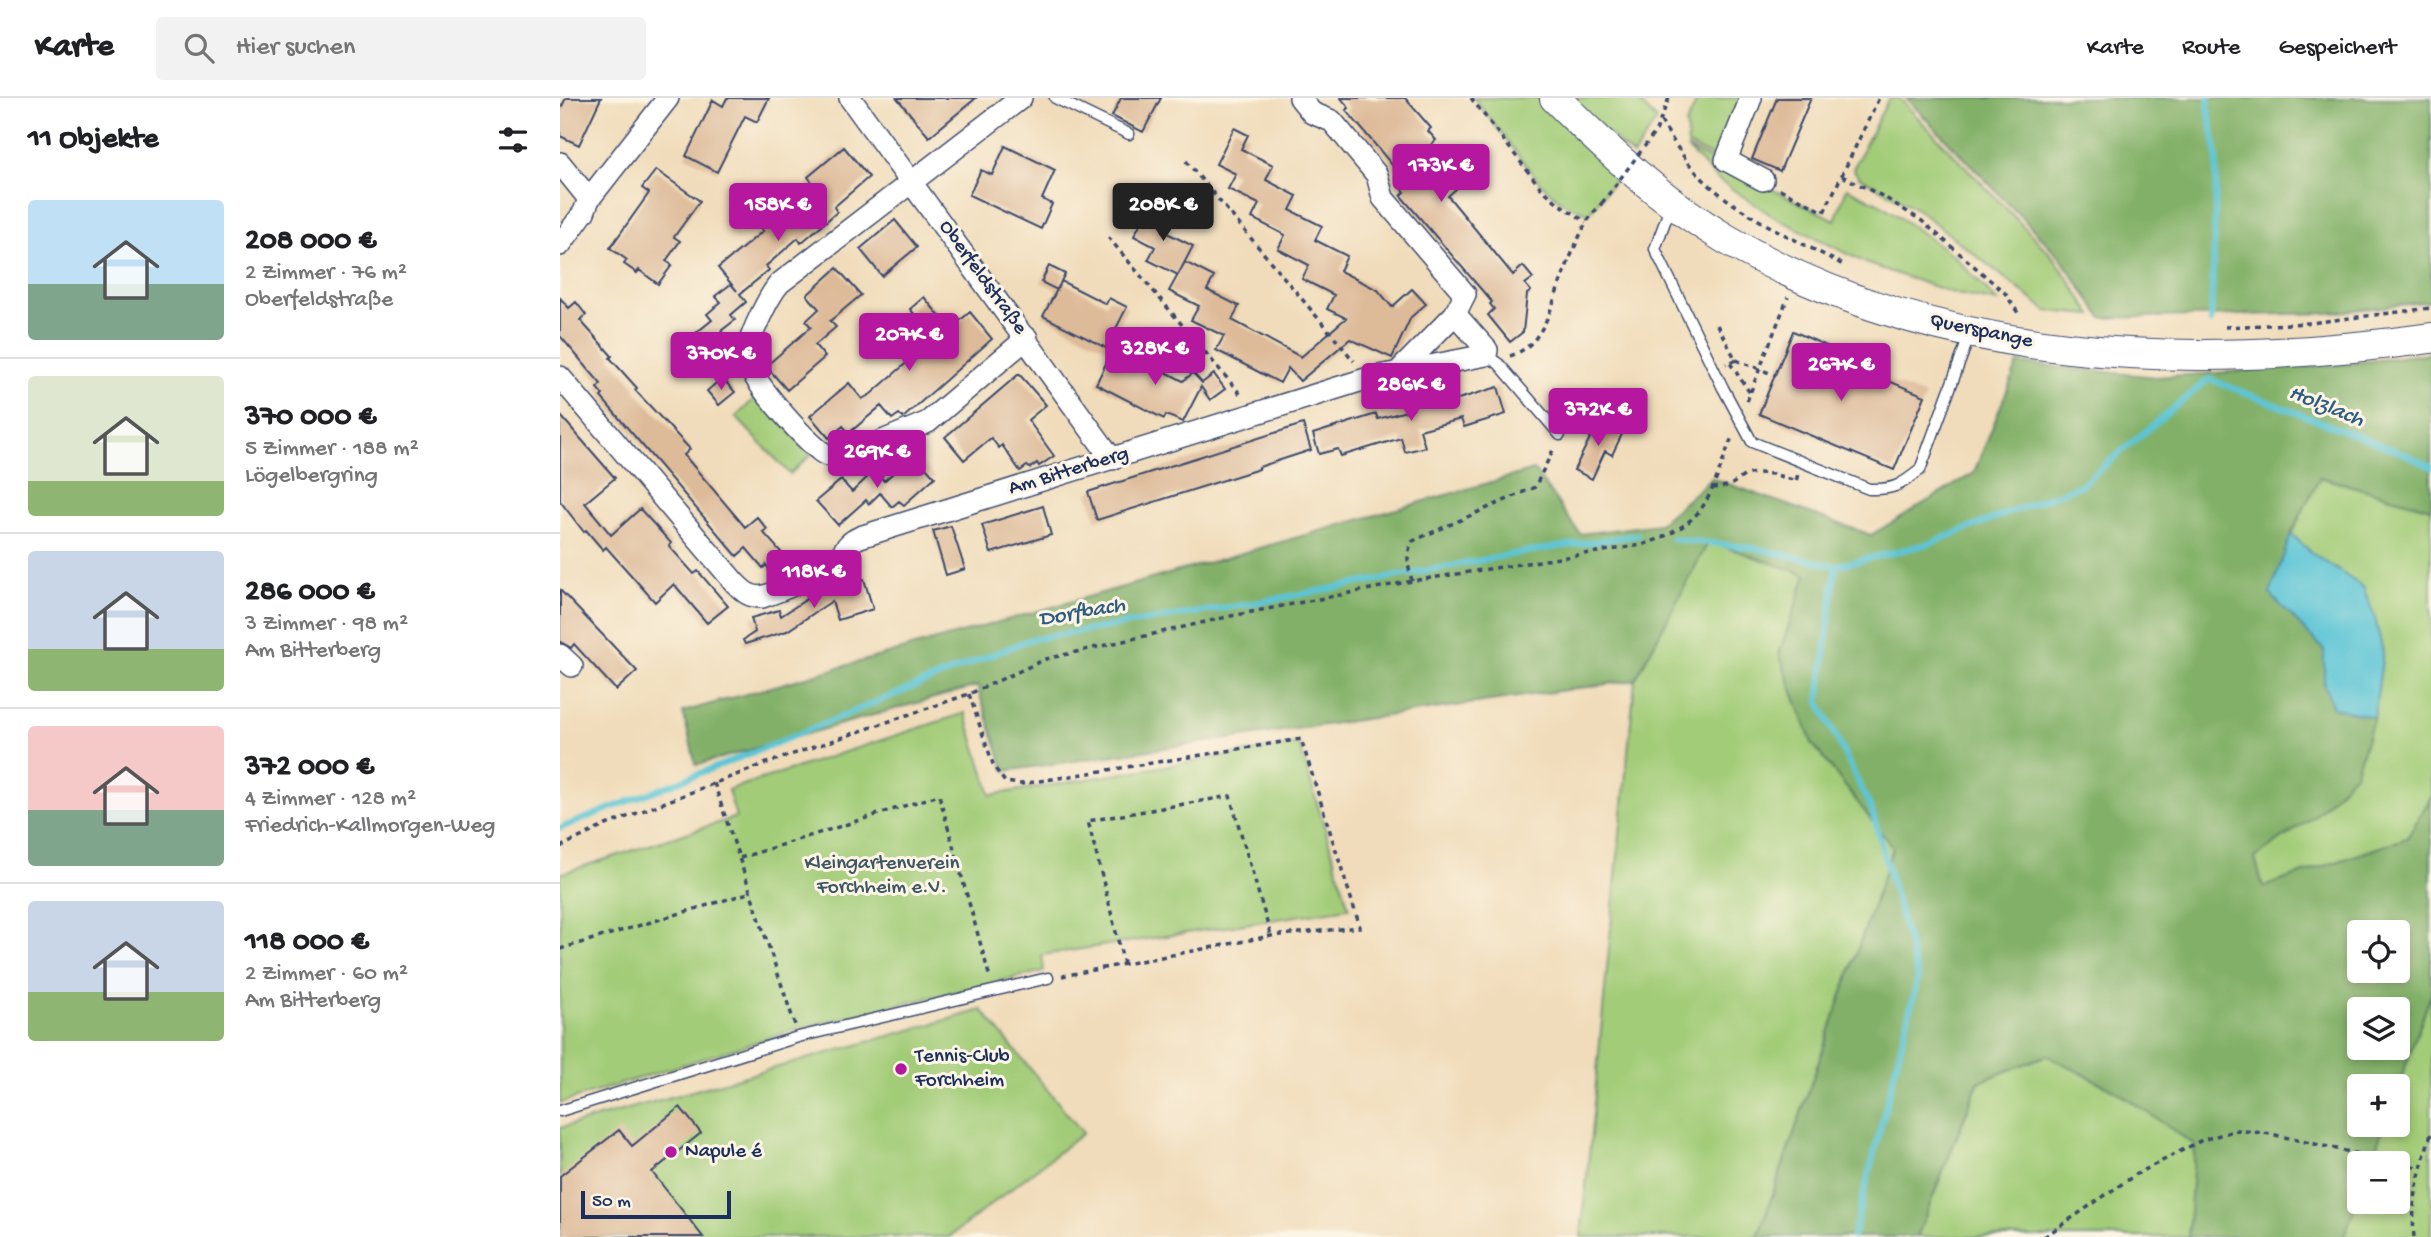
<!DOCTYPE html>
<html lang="de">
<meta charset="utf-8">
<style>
body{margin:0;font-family:"Gochi Hand",sans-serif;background:#f2f2f2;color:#202124;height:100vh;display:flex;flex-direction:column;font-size:26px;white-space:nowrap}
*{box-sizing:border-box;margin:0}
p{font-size:23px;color:#757577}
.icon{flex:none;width:38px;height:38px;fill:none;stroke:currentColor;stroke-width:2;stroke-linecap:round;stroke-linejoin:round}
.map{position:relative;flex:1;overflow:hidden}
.details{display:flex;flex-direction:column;background:#fff;width:560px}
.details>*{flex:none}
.tools{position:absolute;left:1787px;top:822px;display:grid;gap:14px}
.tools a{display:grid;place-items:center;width:63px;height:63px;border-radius:7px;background:#fff;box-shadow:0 4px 10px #0003;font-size:35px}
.scale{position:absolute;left:21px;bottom:18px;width:150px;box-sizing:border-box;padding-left:7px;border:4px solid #1b2f5e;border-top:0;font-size:19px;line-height:24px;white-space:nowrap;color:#1b2f5e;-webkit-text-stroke:5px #fcf5e5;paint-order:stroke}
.price{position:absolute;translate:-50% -60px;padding:0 16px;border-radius:7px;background:#b5179e;color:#fff;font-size:23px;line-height:46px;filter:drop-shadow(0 2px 4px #0008)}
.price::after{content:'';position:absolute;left:50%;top:42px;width:21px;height:16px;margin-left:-10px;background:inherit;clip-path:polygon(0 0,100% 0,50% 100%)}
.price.selected{background:#222;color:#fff}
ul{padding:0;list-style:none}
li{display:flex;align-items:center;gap:21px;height:175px;padding:0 28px}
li+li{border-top:2px solid #e0e0e0}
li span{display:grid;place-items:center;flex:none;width:196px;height:140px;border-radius:7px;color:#555}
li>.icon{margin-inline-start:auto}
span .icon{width:84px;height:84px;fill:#fffc;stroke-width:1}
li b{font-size:30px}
h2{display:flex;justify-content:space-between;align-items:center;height:84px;padding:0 28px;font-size:30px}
header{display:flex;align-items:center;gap:42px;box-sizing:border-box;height:98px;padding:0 35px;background:#fff;border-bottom:2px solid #e0e0e0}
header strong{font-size:33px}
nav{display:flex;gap:38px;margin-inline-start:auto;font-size:24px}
.search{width:490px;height:63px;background:#f2f2f2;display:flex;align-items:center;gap:18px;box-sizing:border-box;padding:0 24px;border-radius:7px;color:#757577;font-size:26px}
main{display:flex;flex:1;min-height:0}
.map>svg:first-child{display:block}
.green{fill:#a3cc78;stroke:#5f7e6b;stroke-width:2}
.forest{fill:#82b068;stroke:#4e7063;stroke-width:2;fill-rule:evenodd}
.water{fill:#5bc5d6;stroke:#3b7a9a;stroke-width:2}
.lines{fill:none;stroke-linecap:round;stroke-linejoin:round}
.stream{stroke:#5bc5d6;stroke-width:6}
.building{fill:#ddba98}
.lane-casing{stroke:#3b496c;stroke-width:13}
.street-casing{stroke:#3b496c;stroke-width:24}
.secondary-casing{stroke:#3b496c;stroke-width:32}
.path{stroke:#3b496c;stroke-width:3.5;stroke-dasharray:5 5;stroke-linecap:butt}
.lane{stroke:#fff;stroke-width:10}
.street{stroke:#fff;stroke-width:21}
.secondary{stroke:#fff;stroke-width:30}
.lane-bridge-casing{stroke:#3b496c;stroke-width:13;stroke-linecap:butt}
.path-bridge{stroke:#3b496c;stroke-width:3.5;stroke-dasharray:5 5;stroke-linecap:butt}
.lane-bridge{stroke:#fff;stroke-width:10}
.poi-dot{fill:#b5179e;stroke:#fcf5e5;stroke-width:2.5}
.labels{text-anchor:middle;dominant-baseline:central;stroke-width:6;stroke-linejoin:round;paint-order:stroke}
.street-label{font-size:21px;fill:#1b2f5e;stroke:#fcf5e5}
.park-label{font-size:21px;fill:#3d5664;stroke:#fcf5e5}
.poi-label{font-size:21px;fill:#1b2f5e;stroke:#fcf5e5;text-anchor:start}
.water-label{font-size:23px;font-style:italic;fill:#2e5c82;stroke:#fcf5e5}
</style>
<header>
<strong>Karte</strong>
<div class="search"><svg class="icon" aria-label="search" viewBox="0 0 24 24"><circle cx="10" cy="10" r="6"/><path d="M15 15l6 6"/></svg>Hier suchen</div>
<nav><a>Karte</a><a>Route</a><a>Gespeichert</a></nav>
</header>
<main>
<section class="details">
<h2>11 Objekte<svg class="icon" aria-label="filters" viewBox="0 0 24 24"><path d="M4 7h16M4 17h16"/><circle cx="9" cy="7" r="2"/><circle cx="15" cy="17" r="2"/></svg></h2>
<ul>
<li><span style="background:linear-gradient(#bfe0f5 60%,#7fa58c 0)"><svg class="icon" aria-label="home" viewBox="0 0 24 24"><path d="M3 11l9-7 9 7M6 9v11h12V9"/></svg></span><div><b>208 000 €</b><p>2 Zimmer · 76 m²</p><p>Oberfeldstraße</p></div></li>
<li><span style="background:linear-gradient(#dfe7d0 75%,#8fb573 0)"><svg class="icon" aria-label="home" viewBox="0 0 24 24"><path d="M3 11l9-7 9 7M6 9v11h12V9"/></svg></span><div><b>370 000 €</b><p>5 Zimmer · 188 m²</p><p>Lögelbergring</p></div></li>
<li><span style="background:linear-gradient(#c9d6e8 70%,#8fb573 0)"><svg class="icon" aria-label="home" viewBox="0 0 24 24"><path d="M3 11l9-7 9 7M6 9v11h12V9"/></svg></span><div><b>286 000 €</b><p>3 Zimmer · 98 m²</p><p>Am Bitterberg</p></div></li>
<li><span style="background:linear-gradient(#f6c9c9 60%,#7fa58c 0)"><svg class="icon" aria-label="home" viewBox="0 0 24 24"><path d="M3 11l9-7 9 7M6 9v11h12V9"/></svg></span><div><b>372 000 €</b><p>4 Zimmer · 128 m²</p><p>Friedrich-Kallmorgen-Weg</p></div></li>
<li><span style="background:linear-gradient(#c9d6e8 65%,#8fb573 0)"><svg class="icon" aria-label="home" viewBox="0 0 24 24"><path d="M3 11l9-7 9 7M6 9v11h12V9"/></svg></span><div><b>118 000 €</b><p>2 Zimmer · 60 m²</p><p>Am Bitterberg</p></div></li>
</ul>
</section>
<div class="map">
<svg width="1871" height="1139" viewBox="0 0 1871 1139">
<rect width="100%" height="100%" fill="#fcf5e5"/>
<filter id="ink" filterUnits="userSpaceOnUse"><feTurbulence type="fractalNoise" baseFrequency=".0143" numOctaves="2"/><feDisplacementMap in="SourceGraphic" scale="14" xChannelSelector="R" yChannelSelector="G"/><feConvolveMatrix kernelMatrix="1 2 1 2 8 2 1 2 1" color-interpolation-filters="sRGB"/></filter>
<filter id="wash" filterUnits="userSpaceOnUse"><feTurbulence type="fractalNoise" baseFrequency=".00686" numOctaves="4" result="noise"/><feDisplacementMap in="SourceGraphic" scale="28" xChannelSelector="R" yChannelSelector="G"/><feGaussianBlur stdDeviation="1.57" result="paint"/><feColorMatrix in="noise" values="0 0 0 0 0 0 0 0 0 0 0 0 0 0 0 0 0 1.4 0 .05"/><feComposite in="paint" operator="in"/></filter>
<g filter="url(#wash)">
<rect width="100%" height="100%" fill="#f0dcba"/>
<!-- green -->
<path class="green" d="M914,0H979L1056,80L1029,116L1003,105L980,85Z
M1008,0H1075L1097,22L1073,58Z
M1138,0H1181L1157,61L1128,47L1126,27Z
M1329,0H1339L1495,161L1532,217L1487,213L1357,111L1299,79L1293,71Z
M1127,50L1275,122L1287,90L1322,107L1393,157L1438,204L1396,196L1308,166L1214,119L1157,81Z
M197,298L252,356L230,376L176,319Z
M1759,379L1871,410V699L1847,740L1703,789L1694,760L1757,716L1794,676L1814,619L1823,554L1815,520L1803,490L1753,456L1731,436Z
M1148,443L1247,477L1219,556L1252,645L1333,750L1198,1139H1021L1075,582Z
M405,615L431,697L739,646L789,810L482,857L484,873L244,929L0,1005V776L176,719L168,692Z
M1871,896V1139H1784L1799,1097V1104H1838V1066H1810L1824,1027H1838V989Z
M422,912L523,1035L389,1139H0V1030Z
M1487,957L1556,993L1635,1047L1628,1139H1357L1419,984Z"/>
<!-- forest -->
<path class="forest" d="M1346,0H1871V203L1771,215L1542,220L1499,158Z
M1871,255V410L1760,379L1731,436L1711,496L1764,552V584L1773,610L1814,619L1795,676L1757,716L1695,760L1703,789L1847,740L1871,699V896L1838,989H1799V1027H1824L1810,1066H1799V1097L1784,1139H1628L1635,1047L1556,993L1487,957L1418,984L1357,1139H1198L1333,750L1252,645L1219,556L1246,477L1149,443L1075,582L445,673L417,588L136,667L123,614L974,372L1020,436L1099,426L1152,380L1311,437L1414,375L1458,265L1596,279L1787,266ZM1799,835H1838V873H1799ZM1799,912H1838V950H1799Z"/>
<!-- water -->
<path class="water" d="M1731,436L1753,456L1803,489L1815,520L1823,554L1814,619L1773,610L1764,584V552L1710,496Z"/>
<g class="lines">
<!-- stream -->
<path class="stream" d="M1649,0L1648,9L1657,58L1651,224
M1113,441L1194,450L1276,468L1368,446L1521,387L1649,281L1847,357L1871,369
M1276,468L1259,604L1312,713L1358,880L1293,1139
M0,730L202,651L468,542L689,506L965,454L1078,437"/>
</g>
<g id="blocks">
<!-- building -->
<path class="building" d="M6,0H41L19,47L0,38V12Z
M167,0H209L197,24L185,18L157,74L126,58L153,2L163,8Z
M337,0H416L369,39Z
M561,0H601L583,34L552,18Z
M781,0H845L871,30L868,33L876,42L865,52L897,90L888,98L953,177L963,168L973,180L965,186L971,193L967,196L963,234L950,244L928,217L934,211L930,206L932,204L841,98L845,94L838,85L844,81L786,12L789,10Z
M1217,0H1251L1220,73L1192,61Z
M674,30L688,37L681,51L713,67L706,82L737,98L730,112L762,128L755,142L787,158L780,173L818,192L832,209L852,191L866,206L851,219L832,260L790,241L740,283L728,270L720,285L656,252L664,238L631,222L639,208L609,193L625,164L654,179L647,192L679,208L672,222L741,259L786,220L767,211L774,197L742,181L749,167L718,151L725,137L692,120L699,106L668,91L676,76L656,66Z
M445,48L495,72L482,101L492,106L481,131L409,97L421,72L432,77Z
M284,49L309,79L274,109L277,114L241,145L238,140L206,168L209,172L180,196L186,204L171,217L175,222L161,233L171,245L146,266L126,243L152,222L147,216L161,204L155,198L171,186L177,193L158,170L203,133L196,124L212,110L216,115L234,99L252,84L248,79Z
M96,72L140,103L114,139L120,143L106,163L112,167L98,186L79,172L77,175L64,166L67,162L50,150L89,95L82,90Z
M588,110L609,121L603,133L633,148L618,177L588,162L595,149L574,138Z
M335,122L357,149L322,178L300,151Z
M489,168L505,176L501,183L546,206L549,200L567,209L546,250L483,218L501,184L497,192L481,184Z
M277,170L301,197L270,223L276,229L255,247L265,259L227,292L206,268L251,229L246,223L259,211L247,197Z
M364,199L390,231L410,214L432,241L343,320L339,316L332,321L321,308L289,335L283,328L269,340L250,318L289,285L302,301L311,296L367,247L358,236L365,229L350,211Z
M0,200L9,210L16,204L26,217L20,222L52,258L50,260L77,290L75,292L130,351L124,357L185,429L197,419L207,431L203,434L221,454L218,456L225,464L212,475L206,467L203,470L186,450L177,458L41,299L43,297L37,290L41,286L0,238Z
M1233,233L1269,249L1266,257L1365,298L1334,372L1199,316Z
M552,253L582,268L585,263L623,283L633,275L642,285L654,276L665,291L650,302L641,289L623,324L606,317L604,321L536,286Z
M459,276L486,307L468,322L494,358L479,368L477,365L470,370L467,368L460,373L442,347L439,350L431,340L404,362L385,339Z
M162,280L175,294L159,307L147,293Z
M938,289L946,316L904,329L901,321L860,332L865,349L845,354L841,340L781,358L778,351L759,356L753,336L816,316L818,321L853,311L852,306L893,294L895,302Z
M0,317L55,380L25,405L51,437L80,411L111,445L109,448L134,476L138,473L168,508L147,525L114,486L95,504L46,449L43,452L26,432L24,434L0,403Z
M1039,322L1063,334L1052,357L1045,353L1032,381L1014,372Z
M743,326L751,352L699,369V371L537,422L528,394Z
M354,356L375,379L344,407L339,403L332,409L320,395L309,406L306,402L278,427L256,403L281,382L292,394L315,372L324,383Z
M483,408L491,437L431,455L422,427Z
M391,428L405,471L386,477L373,433Z
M304,481L313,511L278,522L272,503L227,533L185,546L183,542L195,534L191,520L219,512L221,518L253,497Z
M0,492L77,573L56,592L14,546L11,550L0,544Z
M120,1009L141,1035L92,1074L143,1139H0V1078L59,1032L72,1048Z"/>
</g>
</g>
<g filter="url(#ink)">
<use href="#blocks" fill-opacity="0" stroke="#3b496c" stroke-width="2"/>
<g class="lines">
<defs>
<path id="lane" d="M495,0L569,36
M1114,109L1107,118L1095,151L1163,290
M926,257L939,266L1000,337
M1192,344L1309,391C1334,392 1341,387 1360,372L1410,236
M0,1013L238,939L488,880"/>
<path id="street" d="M290,0L552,361
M461,0L220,185C209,197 187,242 187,258C186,279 242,338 259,352C267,359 274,359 284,359L368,324L467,240
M740,0L752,15L772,23L817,77L823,100L905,196L895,216L840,272
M1191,0L1166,62L1203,82
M0,65L29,101
M0,147L24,114L29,101L108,0
M0,279L175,485C184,494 189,499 202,499C220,493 260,477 273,466C285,455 284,446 300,439L809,280L926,257L927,252L895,216
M0,557L12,568"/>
<path id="secondary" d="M995,0C1047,52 1102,103 1166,141C1381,267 1631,273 1871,240"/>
</defs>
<!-- lane casing -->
<use href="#lane" class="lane-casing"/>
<!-- street casing -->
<use href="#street" class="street-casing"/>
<!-- secondary casing -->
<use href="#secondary" class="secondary-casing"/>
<!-- path -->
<path class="path" d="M911,0L980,89L998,105L1026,124
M1101,23C1112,41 1123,60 1138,76C1177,117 1236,141 1285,168
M1096,33L1109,0
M626,63L794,263
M1282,78L1324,99L1362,123L1445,195L1460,218
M1220,91L1264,114L1319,0
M548,139L682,298
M1157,227L1176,262L1166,266
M1665,229L1750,225L1871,210
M950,258C983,247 990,212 1001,183C1008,164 1016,145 1025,127C1029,119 1036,112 1042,105
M1170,265L1190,295
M1187,303L1228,199
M1152,390L1169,388L1187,376L1198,375L1213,376L1236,383L1238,376
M852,483C848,468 845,456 853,443L975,389L994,350
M409,596L434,669L445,684L461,686L741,641L800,829L711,838L502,878
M154,685L235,927
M0,749L46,727L207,665L409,596L486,561L671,518L852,483L1082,447C1150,424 1148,400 1172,339
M180,760L379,697L430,880
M0,851L192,794
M564,866L528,723L670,698L711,838
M1484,1139L1575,1077L1642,1042L1677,1032L1711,1036L1860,1070
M1854,1139C1851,1103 1860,1070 1871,1036"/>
<!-- lane -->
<use href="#lane" class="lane"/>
<!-- street -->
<use href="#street" class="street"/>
<!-- secondary -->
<use href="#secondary" class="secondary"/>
<defs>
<path id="lane-bridge" d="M1163,290L1192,344"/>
</defs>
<!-- lane-bridge casing -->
<use href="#lane-bridge" class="lane-bridge-casing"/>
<!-- path-bridge -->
<path class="path-bridge" d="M1042,105L1096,33
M1176,262L1215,277"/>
<!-- lane-bridge -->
<use href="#lane-bridge" class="lane-bridge"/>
</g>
</g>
<!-- markers -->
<g class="poi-dot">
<circle cx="341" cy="971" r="7"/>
<circle cx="111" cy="1054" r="7"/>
</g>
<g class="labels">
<!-- street labels -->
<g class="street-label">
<text transform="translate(422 180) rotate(54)">Oberfeldstraße</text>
<text transform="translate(1421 234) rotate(12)">Querspange</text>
<text transform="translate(509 374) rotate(-17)">Am Bitterberg</text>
</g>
<!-- park labels -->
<g class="park-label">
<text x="322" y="766">Kleingartenverein<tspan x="322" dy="24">Forchheim e.V.</tspan></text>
</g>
<!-- poi labels -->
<g class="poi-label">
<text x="355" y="959">Tennis-Club<tspan x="355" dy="24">Forchheim</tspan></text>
<text x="125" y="1054">Napule é</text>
</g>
<!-- water labels -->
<g class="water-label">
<text transform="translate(1766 309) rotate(22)">Holzlach</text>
<text transform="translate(522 515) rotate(-10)">Dorfbach</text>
</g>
</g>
</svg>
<div class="tools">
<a><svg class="icon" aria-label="locate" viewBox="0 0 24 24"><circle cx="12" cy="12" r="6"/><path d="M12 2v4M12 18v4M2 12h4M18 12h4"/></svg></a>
<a><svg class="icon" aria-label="layers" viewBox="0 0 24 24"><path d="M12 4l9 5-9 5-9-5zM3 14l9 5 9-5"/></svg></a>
<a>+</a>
<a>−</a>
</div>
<div class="scale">50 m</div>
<b class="price" style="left:881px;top:106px">173K €</b>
<b class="price" style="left:218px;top:145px">158K €</b>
<b class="price selected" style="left:603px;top:145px">208K €</b>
<b class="price" style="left:349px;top:275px">207K €</b>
<b class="price" style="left:595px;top:289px">328K €</b>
<b class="price" style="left:161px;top:294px">370K €</b>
<b class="price" style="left:1281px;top:305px">267K €</b>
<b class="price" style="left:851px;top:325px">286K €</b>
<b class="price" style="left:1038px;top:350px">372K €</b>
<b class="price" style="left:317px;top:392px">269K €</b>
<b class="price" style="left:254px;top:512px">118K €</b>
</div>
</main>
